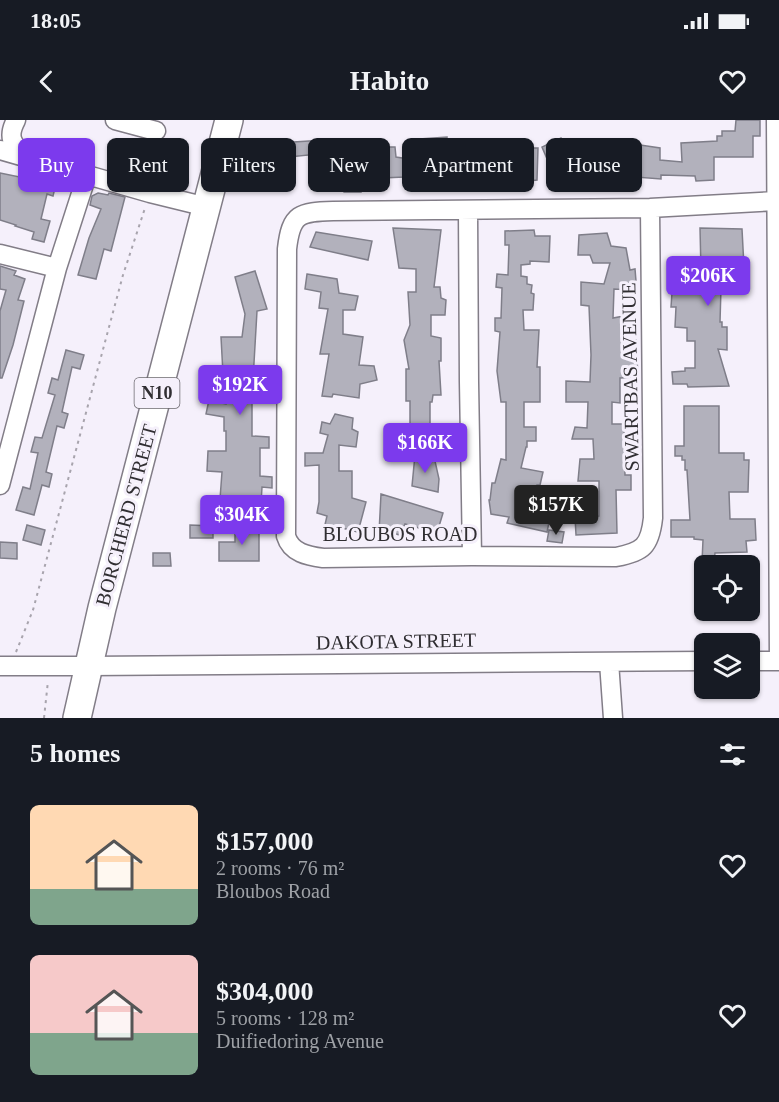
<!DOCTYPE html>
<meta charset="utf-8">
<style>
body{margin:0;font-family:"Times New Roman",serif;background:#242831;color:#f1f3f6;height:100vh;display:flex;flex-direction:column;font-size:22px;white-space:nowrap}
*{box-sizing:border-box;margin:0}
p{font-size:20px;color:#9ea1a6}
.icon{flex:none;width:33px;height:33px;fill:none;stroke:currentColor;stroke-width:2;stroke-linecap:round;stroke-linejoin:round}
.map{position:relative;height:598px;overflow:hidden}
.side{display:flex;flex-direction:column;background:#171b24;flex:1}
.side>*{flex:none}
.hud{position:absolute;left:18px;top:18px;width:744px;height:54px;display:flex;gap:12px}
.controls{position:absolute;left:694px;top:435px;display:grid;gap:12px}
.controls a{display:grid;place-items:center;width:66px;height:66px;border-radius:9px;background:#171b24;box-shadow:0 2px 4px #0004;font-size:30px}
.price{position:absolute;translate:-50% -51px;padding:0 14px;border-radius:6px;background:#7c3aed;color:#fff;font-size:20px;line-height:39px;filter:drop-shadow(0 2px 3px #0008)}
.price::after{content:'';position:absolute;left:50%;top:36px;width:18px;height:14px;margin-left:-9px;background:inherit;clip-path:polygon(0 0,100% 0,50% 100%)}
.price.active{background:#222;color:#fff}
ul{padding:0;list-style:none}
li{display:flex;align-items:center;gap:18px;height:150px;padding:0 30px}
li span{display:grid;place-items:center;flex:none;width:168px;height:120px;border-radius:9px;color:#555}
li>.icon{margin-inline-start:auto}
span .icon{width:72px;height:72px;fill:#fffc;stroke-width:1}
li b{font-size:26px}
h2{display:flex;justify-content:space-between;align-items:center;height:72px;padding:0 30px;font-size:26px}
.tag{padding:0 21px;border-radius:9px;background:#171b24;box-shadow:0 2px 4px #0004;font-size:21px;line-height:54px}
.tag.active{background:#7c3aed;color:#fff}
.status{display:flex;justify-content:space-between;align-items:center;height:42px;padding:0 30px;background:#171b24;direction:ltr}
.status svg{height:16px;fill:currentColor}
header{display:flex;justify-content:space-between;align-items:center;height:78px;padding:0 30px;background:#171b24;font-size:27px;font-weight:800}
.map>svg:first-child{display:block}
.building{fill:#b2b1bc;stroke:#7f7e89;stroke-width:1.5}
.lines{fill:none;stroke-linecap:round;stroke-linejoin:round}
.minor-casing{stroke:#827d87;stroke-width:21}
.highway-casing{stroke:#827d87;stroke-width:30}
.path{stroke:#a8a4ad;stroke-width:2;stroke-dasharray:3 4.5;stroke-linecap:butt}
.minor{stroke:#fff;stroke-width:18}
.highway{stroke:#fff;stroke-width:27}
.labels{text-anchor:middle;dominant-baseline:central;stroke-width:6;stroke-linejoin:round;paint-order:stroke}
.shield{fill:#f5f0fb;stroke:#6b686e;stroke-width:1.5}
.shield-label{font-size:18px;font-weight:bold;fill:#302e32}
.street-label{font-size:20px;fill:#302e32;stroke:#f5f0fb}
</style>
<div class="status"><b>18:05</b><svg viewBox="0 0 49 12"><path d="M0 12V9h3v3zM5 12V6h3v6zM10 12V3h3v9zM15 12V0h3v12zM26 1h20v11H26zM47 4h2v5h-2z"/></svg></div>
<header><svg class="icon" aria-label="back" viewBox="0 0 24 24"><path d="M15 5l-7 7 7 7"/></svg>Habito<svg class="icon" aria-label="heart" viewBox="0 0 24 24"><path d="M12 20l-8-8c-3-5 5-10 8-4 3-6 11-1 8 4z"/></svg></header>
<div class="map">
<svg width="779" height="598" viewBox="0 0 779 598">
<rect width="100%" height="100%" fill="#f5f0fb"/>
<!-- building -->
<path class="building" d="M736,0H760V16H753V37H714V60L696,61L695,56L661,55V59L623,56V71L606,70L607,59H589V53L573,58L568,50L554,55L542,27L561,18L565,27L571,25L589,35V27H606V39H634V24L660,28V40L682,42L681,23L717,21V16H722V11H735Z
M447,17V24L487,25V33L507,35V28H538L537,60L498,64L497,71H486L487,58L453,59V69L438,68L437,58L405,55L404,57L361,59V72H344L339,59L328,58V33L279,38L278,23L309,21H321V23L354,24V30L350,32L354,33V38H379L381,27H395L396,37L415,40L420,19Z
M0,53L34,60L35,57L56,64L53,76L47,74L41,99L50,101L44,122L32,119L34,112L15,106L16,105L0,100Z
M98,73L108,75L109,73L125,77L111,131L104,129L96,159L78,155L89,118L101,89L90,85L92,76Z
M393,108L441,110L434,167H440L441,178L446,180L445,195H431V216L441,218V241H439L441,275H433L432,282H430V304L440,307V316L435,323L392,325L389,307L410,306V281H406V249H409L404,220L410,205L408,172H416V149L399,148Z
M700,108L742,109L744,147L726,146V168H721L720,202H722V207H727V230L718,229L729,266L688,267L687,264H673L672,252L685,251V248H695V221H687V208L675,207L676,187H671L672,173H688L689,150H701Z
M534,110L535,116H550L549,142L530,141V144L521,145V156L527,157V164L532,165L531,173L534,174L533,190H523L524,210H539L537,247H540V282H524V307H536V321H527V327H526L521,348L543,352L540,365H537L536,385L552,388L547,412L507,403L509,397L491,394L489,380H490L492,363H495L501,339L506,340V282H501L497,251L500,212L495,211V198H501L502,168L496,167L497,154L508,155L509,125H505V111Z
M316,112L372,121L368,140L310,127Z
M607,113L611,126L626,128L630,150L635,149L636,161L631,163L630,170L614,169L613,198L624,196L623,220H636L638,257L620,258V283L612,282V304H624L625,355H631V370H616L617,413L576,415L575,397L599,396V361H578L580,339H594L593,319H572L575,307L587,308L588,282H566V261L590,262L591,235L589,186L581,185V162L604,164L610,143H593L590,135H578L579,115Z
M0,146L16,151L14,155L25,159L18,180L24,181L13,225L2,258H0V191L6,170L0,169Z
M255,151L267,189L257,191L253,260H255V265H268V280H252V316L269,317V328H260V356L272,357V368L262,367L261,384L245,383L244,399L204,397L205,378L220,379L222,352L207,351L208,331H226V311H224V297L206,294L209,280L226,284V253L223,254L221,217H242L245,194L235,157Z
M307,154L337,159L339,173L358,176L355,190H343V214L363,217L359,245L374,246L377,260L360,264L359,278L333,274L332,277L322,276L329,234H320L328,189L319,188L321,172L305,169Z
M66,230L84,235L80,249L72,247L62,292L68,294L64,308L57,306L46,352L52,354L49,367L42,365L34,395L16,390L23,367L30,369L38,333L31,332L35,317L42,318L55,275L48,273L52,258L58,260Z
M684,286H719V333H744V340H749L748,372H729L730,399H755L756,420L746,421L747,432L715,433L714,442H702L703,420L694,419V417H671V400H690L687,350H685V340H682V336H675V326H684Z
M335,294L353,298L352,309L358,312L356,327L339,325V351H352V378L366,382L358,412L338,407L337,412L324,409L327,396L317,393L319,382V345L305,346V333H323L328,315L320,313L322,302L330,304Z
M415,335L435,341L439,359L438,372L412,366Z
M381,374L443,393L437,413L405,404L400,415L392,413L391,416L379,413Z
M27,405L45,410L41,425L23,420Z
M190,405L213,406V418H190Z
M235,406H259V441H219V422H235Z
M549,410L564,412L562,423L547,421Z
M0,422L17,423V439L0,438Z
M153,433H170L171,446H153Z"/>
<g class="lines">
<defs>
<path id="minor" d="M16,0C7,17 12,23 24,36
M115,0L156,11
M0,30L150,73L207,87
M650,88L653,398C650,426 643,432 616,437L472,436L323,438C308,436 291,433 286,416L287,129C291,93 300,92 333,91L650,88L776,81
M468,90L469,262L472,436
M0,134L57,148
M0,365L57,148L87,55
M750,541H779L776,0
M609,542L613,598
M0,546H88L705,541"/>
<path id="highway" d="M77,598L102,488L229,0"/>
</defs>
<!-- minor casing -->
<use href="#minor" class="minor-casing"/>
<!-- highway casing -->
<use href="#highway" class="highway-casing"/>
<!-- path -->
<path class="path" d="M16,532L33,490L123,155L145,88
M44,598L48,561"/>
<!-- minor -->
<use href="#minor" class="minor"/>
<!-- highway -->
<use href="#highway" class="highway"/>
</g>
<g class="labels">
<!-- shield labels -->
<rect class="shield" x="134.5" y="258" width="45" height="30" rx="4.5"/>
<g class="shield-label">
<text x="157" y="273">N10</text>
</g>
<!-- street labels -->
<g class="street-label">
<text transform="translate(630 257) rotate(-91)">SWARTBAS AVENUE</text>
<text transform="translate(126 395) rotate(-75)">BORCHERD STREET</text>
<text x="400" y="414">BLOUBOS ROAD</text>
<text transform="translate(396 521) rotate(-1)">DAKOTA STREET</text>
</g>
</g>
</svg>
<div class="controls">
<a><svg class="icon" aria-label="locate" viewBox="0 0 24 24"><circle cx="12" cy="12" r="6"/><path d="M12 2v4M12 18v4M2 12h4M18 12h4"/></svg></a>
<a><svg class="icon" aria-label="layers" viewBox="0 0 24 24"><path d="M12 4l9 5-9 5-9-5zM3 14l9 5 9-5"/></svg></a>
</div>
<b class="price" style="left:708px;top:187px">$206K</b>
<b class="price" style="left:240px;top:296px">$192K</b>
<b class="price" style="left:425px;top:354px">$166K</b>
<b class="price active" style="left:556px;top:416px">$157K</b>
<b class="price" style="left:242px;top:426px">$304K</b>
<div class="hud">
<a class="tag active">Buy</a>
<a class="tag">Rent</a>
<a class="tag">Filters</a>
<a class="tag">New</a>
<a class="tag">Apartment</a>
<a class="tag">House</a>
</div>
</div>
<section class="side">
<h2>5 homes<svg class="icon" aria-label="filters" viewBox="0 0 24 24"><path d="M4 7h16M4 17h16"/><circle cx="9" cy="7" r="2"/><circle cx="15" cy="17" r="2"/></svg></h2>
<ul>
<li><span style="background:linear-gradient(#ffd9b3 70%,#7fa58c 0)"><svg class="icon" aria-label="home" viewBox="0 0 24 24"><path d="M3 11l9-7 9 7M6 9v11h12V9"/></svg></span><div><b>$157,000</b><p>2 rooms · 76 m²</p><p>Bloubos Road</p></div><svg class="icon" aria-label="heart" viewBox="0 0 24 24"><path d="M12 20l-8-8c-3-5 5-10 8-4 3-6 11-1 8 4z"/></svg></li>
<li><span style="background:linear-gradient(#f6c9c9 65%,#7fa58c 0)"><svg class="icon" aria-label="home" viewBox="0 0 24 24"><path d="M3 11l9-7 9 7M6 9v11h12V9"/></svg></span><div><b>$304,000</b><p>5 rooms · 128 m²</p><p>Duifiedoring Avenue</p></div><svg class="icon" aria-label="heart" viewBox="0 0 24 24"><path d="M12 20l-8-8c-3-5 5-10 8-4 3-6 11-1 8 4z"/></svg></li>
</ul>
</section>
